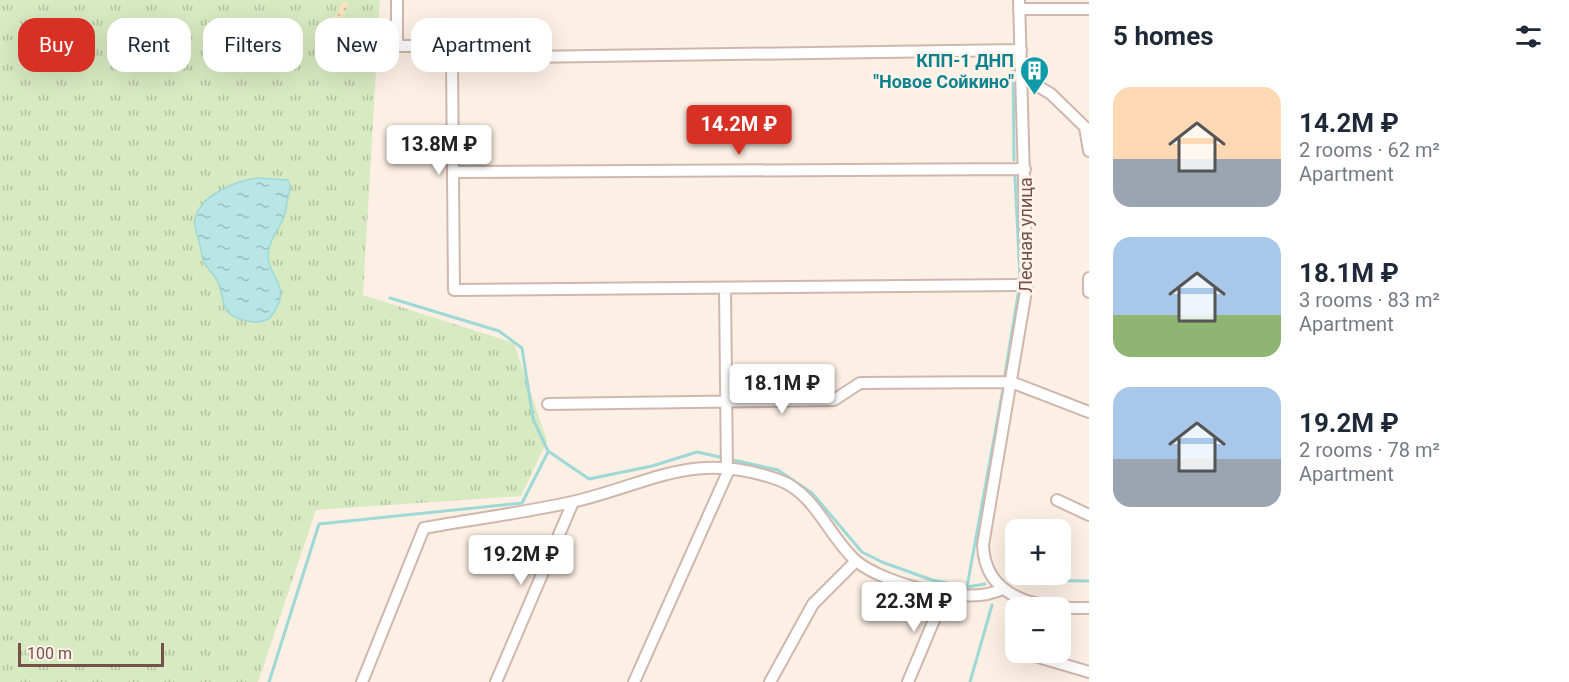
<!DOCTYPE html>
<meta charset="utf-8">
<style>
body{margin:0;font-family:Roboto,sans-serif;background:#f2f2f3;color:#1f2937;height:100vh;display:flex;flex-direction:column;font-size:22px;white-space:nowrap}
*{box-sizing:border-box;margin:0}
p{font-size:20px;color:#747a83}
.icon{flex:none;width:33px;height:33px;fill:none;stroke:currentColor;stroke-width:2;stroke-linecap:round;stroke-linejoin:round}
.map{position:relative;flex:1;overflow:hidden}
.drawer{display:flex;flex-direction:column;background:#fff;width:480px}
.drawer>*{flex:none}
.hud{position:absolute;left:18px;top:18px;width:570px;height:54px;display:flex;gap:12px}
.buttons{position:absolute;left:1005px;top:519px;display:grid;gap:12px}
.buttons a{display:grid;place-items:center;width:66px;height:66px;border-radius:12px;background:#fff;box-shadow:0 6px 24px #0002;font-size:30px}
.scale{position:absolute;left:18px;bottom:15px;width:146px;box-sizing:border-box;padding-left:6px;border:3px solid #755249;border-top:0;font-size:16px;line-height:21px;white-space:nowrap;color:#755249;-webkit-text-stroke:4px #fff3ea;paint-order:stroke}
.price{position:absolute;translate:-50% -51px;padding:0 14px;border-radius:6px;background:#fff;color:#222;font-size:20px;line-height:39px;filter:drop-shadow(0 2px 3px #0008)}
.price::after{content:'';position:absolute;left:50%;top:36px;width:18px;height:14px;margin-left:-9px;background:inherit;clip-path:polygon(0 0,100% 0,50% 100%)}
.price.selected{background:#d93025;color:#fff}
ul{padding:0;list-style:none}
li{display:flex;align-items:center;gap:18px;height:150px;padding:0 24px}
li span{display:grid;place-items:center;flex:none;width:168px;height:120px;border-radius:18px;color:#555}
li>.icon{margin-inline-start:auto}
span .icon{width:72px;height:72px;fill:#fffc;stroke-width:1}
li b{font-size:26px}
h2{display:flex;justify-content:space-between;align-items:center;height:72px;padding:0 24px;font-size:26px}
.tag{padding:0 21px;border-radius:18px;background:#fff;box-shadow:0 6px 24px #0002;font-size:21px;line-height:54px}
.tag.selected{background:#d93025;color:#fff}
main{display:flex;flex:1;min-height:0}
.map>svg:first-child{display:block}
.grass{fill:url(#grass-tufts)}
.sand{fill:url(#sand-dots)}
.water{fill:url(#water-ripples);stroke:#9ed8d7;stroke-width:1.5}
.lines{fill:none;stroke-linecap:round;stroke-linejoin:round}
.stream{stroke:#9ed8d7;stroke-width:3}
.street-casing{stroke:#d0b7ad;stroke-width:14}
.street{stroke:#fff;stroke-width:10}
.labels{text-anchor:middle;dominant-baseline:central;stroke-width:6;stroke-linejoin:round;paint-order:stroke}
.culture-label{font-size:18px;font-weight:bold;fill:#0d838f;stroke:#fff3ea;text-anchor:end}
.street-label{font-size:18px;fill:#755249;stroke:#fff3ea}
</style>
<main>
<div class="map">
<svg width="1089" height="682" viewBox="0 0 1089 682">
<defs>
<pattern id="grass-tufts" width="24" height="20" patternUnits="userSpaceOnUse" patternTransform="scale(1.5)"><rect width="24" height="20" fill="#d8eac2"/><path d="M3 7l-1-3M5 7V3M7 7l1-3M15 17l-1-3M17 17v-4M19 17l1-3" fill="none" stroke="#b4c0a0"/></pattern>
<pattern id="sand-dots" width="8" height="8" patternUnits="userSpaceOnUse" patternTransform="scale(1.5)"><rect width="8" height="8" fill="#fce4be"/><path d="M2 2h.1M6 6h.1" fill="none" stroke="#d1bb9c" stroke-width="1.8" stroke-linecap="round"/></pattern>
<pattern id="water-ripples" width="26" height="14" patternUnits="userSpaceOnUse" patternTransform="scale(1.5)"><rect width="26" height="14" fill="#b8e6e5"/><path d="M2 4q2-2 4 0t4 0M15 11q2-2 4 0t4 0" fill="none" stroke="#9abdbc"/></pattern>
</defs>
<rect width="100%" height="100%" fill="#fcefe3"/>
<!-- grass -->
<path class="grass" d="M0,0H380L363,295L514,343L547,441L521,496L316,510L258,682H0Z"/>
<!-- sand -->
<path class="sand" d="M343,2L349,3L338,25L346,36L349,54L346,57L337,36L328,30Z"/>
<!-- water -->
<path class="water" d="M258,178L288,180C293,189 288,193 287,202C286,223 273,231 269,249C263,278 297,283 270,318C263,322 256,323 248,321C214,316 228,294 215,277C200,259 204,263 199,241C197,233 193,227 195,219C201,194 236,181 258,178Z"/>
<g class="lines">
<!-- stream -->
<path class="stream" d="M1013,60L1014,160
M1015,177L1020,277
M390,298L499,331L522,348L533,419L548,451L589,479L652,466L697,452L778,470L812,493L862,552L882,562L932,580L967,587L985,584
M1005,374L1019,289
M1025,580L1089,581
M967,587L1003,389
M269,682L319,524L522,503L548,452
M970,682L992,605"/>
<defs>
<path id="street" d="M397,0V42L400,46H534
M1019,0L1027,285L983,545C985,602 1044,609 1089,608
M1019,9H1089
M1021,50L452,58L454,290L1027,285
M1023,77L1051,94L1085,127L1089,151
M453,172L1025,169
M1089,278V292
M548,404L834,400L860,383L1011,382L1089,412
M1057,500L1089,515
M1021,652L1089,672
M362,682L424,528C473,519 523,513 572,502C651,484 693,449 779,480C815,493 829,537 856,561C884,584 970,607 1002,589
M496,682L573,502
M634,682L727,474L725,288
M770,682L813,604L856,561
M908,682L945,594"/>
</defs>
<!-- street casing -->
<use href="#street" class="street-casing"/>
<!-- street -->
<use href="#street" class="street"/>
</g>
<!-- icons -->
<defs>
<symbol id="building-pin" viewBox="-11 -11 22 30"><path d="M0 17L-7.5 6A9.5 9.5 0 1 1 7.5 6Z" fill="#0f9aa8" stroke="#fff3ea"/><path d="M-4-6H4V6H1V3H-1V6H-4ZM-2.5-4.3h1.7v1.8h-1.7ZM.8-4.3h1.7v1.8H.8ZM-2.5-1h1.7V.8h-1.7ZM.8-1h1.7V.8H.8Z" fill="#fff"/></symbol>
</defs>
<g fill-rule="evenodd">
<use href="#building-pin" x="1018" y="54" width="33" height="45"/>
</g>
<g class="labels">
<!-- culture labels -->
<g class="culture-label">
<text x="1014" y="60">КПП-1 ДНП<tspan x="1014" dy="21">"Новое Сойкино"</tspan></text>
</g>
<!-- street labels -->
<g class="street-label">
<text transform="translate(1025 235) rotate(-90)">Лесная улица</text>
</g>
</g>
</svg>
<div class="buttons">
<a>+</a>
<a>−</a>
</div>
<div class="scale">100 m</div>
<b class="price selected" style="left:739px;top:156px">14.2M ₽</b>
<b class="price" style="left:439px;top:176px">13.8M ₽</b>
<b class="price" style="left:782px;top:415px">18.1M ₽</b>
<b class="price" style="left:521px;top:586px">19.2M ₽</b>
<b class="price" style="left:914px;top:633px">22.3M ₽</b>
<div class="hud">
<a class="tag selected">Buy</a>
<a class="tag">Rent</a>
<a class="tag">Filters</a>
<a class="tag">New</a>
<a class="tag">Apartment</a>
</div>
</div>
<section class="drawer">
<h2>5 homes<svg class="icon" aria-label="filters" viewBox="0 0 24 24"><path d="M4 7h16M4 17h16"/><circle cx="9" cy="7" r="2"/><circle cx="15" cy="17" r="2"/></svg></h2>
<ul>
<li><span style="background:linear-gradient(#ffd9b3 60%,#9aa5b1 0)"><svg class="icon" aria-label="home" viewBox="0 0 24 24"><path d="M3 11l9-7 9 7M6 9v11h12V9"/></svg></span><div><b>14.2M ₽</b><p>2 rooms · 62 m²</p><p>Apartment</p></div></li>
<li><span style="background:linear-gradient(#a9c7e8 65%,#8fb573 0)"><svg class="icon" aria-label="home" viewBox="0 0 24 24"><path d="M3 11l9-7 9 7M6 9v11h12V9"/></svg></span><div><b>18.1M ₽</b><p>3 rooms · 83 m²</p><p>Apartment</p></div></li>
<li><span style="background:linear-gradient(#a9c7e8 60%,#9aa5b1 0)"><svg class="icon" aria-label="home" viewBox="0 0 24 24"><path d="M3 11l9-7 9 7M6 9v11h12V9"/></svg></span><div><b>19.2M ₽</b><p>2 rooms · 78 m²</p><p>Apartment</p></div></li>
</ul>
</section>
</main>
